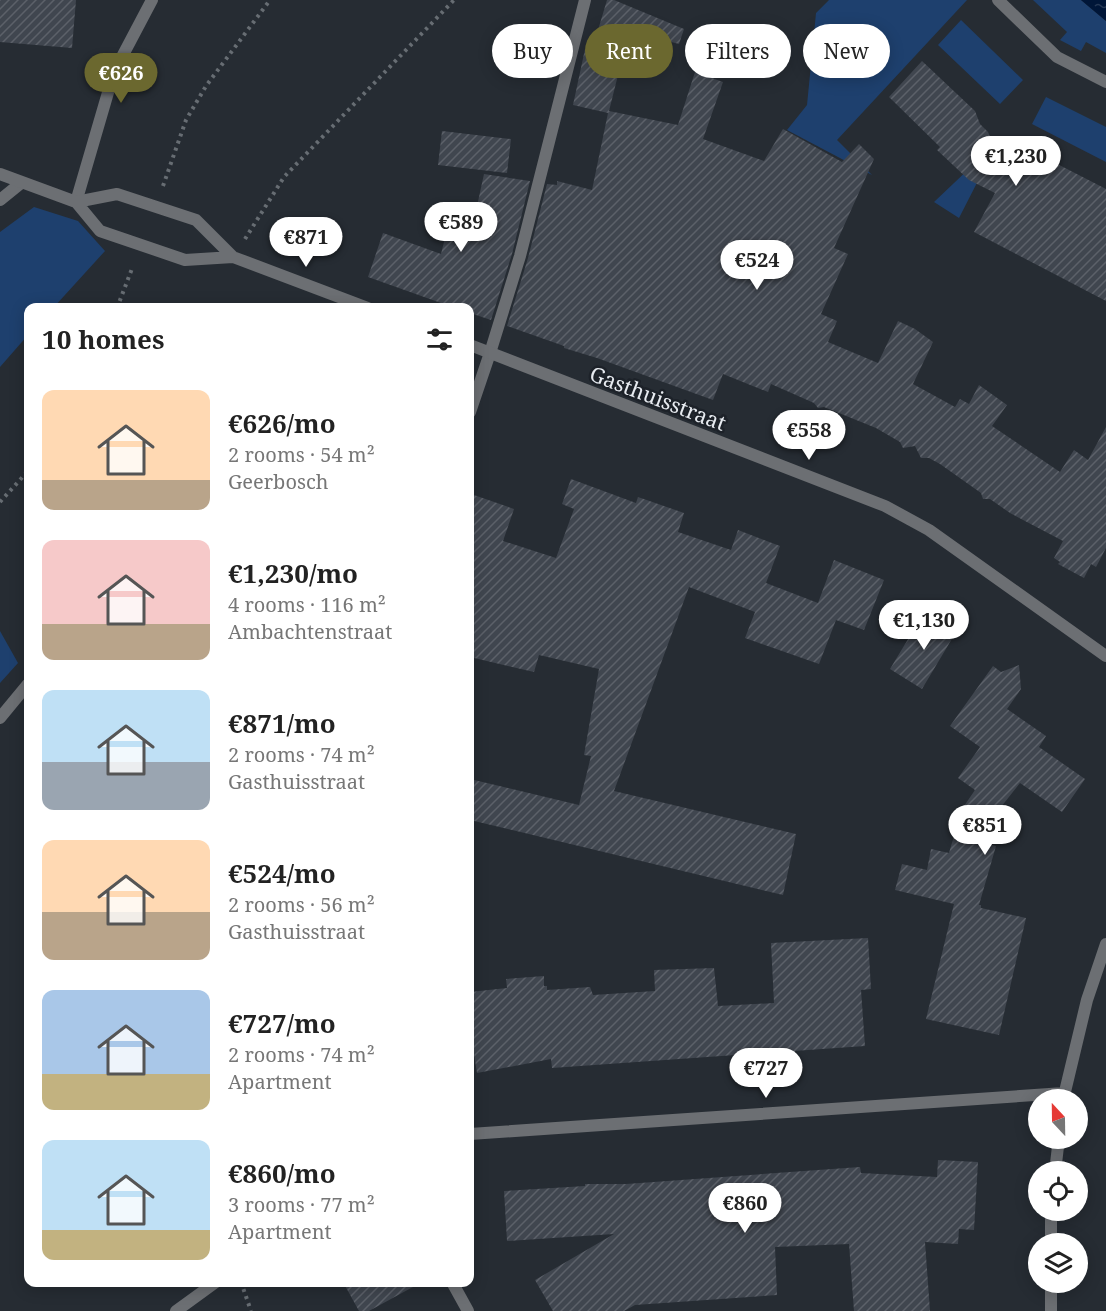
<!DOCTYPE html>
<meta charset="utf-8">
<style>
body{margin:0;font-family:"Noto Serif",serif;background:#f2f2f2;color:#222;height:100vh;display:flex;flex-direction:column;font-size:22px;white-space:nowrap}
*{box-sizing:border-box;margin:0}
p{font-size:20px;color:#767676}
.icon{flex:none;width:33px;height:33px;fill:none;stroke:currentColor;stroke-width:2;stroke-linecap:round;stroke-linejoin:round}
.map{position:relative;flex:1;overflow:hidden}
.details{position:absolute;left:24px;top:303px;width:450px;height:984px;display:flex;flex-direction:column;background:#fff;border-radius:12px;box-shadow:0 3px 15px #0003}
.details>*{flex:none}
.top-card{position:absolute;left:492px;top:24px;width:524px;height:54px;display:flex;gap:12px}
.needle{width:39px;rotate:338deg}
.fabs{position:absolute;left:1028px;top:1089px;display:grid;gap:12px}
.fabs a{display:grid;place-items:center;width:60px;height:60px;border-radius:50%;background:#fff;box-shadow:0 3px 15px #0003;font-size:30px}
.price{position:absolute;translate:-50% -51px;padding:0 14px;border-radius:21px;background:#fff;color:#222;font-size:20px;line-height:39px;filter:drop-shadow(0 2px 3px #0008)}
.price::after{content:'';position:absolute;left:50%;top:36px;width:18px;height:14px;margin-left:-9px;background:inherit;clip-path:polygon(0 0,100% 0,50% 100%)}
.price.current{background:#6b682f;color:#fff}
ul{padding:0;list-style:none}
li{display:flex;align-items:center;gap:18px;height:150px;padding:0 18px}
li span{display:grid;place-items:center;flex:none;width:168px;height:120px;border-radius:12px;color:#555}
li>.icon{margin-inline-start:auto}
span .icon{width:72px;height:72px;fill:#fffc;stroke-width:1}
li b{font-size:26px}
h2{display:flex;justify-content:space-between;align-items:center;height:72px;padding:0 18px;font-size:26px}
.tag{padding:0 21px;border-radius:27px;background:#fff;box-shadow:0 3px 15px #0003;font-size:21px;line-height:54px}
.tag.current{background:#6b682f;color:#fff}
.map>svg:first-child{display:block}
.green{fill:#1e406e}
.water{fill:url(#water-ripples)}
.building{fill:url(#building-hatch)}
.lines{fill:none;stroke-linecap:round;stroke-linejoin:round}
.path{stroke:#676d73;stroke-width:4;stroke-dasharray:3 4.5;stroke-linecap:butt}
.minor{stroke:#6c6f73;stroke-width:12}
.tertiary{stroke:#6c6f73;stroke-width:12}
.labels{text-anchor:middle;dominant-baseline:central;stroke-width:5;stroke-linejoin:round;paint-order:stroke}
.street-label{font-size:21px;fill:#e7ebf0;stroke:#1d2229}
</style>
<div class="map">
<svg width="1106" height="1311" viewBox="0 0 1106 1311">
<defs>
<pattern id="water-ripples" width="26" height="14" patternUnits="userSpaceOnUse" patternTransform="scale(1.5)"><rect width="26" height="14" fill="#001638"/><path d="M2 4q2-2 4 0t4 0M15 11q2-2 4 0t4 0" fill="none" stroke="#253855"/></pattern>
<pattern id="building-hatch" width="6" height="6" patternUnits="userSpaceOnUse" patternTransform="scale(1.5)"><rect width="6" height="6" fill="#40464f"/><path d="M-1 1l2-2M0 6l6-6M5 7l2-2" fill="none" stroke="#5c6169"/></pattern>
</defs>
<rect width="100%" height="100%" fill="#262c33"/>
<!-- green -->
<path class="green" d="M829,0H967L837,140L872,175L787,130L807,105L816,13Z
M1033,0H1081L1106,21V53L1086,42L1081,51L1060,40L1067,32Z
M961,20L1023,80L1000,104L938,45Z
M1046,97L1106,127V162L1032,124Z
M973,165L982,173L959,218L934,202Z
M34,207L78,221L105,251L54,307L28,308V335L0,367V232Z
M0,631L18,663L0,683Z"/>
<!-- water -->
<path class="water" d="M1081,0H1106V21Z"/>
<!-- building -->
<path class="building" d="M0,0H76L72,48L0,42Z
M607,0H614L684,29L679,44L629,31L609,111L678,125L695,72L723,82L703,139L764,161L783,129L842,162L859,144L874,159L834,248L848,254L821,314L837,321L828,342L878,363L898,321L915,329L933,342L913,384L955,407L960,399L969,404L979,385L1007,405L992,426L1060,472L1074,450L1088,460L1106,427V548L1096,567L1091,564L1084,578L1058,564L1060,562L1054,558L1063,541L1010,513L990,499H983L981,493L940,464L929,458H921L915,446L903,448L900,442L876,428L824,407L818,408L814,403L771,384L768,392L723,374L713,400L597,358L564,348V346L507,326L528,258L547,184L557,185V181L592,190L608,113L573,105L585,49L592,50Z
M922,61L975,111L980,124L988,132L992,141L1009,146L1024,154L1032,151L1106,189V301L974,232L995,193L969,180L937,150L940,147L889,97Z
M442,131L511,139L507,173L438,165Z
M484,174L530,181L512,254L491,320L470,313V308H455L368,277L383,233L441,254L449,222L472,229Z
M571,479L636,503L638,497L684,513L678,532L731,550L738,530L780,546L766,583L818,603L834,560L884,580L864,630L836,620L819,664L745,638L755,612L689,587L614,791L796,834L783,895L470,820V779L579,805L591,756L584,755L599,669L539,655L534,672L470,657V501H473L474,495L514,509L503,541L556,558L574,509L562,504Z
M922,616L933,623L962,622L922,689L890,669Z
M1019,665L1021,689L1007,709L1046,736L1039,747L1085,779L1062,812L1020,783L1001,807L989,844L996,846L979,905H981V908L1026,918L999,1035L926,1019L954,904L895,890L902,864L927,870L931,849L949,853L962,809L975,790L958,778L980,747L950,726L993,666L1001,672Z
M868,938L871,989L861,990L865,1046L552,1068L551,1059L477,1073L470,1029V992L507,988L506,979L544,976V986H547V990L590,987L593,995L655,991L654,970L714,968L718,1006L774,1003L771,943Z
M938,1160L978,1162L974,1230L959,1229L958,1244L925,1242L930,1311H854L849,1244L775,1247L777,1295L635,1305L624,1311H553L535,1280L614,1234L507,1241L504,1191L585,1186V1184H626L860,1167L861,1173L937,1177Z
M343,1282H422L369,1311H359Z"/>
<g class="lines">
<!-- path -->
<path class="path" d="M163,186L186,120L206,86L270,0
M245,239L284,177L454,0
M117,308L133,266
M0,502L28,471
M241,1282L251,1311"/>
<!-- minor -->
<path class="minor" d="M998,0L1057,57L1106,82
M0,200L21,183
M76,202L114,72L152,0
M470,412L490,353L520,256L585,0
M0,718L28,684
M1063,1100L1087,1000L1106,944
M470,1134L1064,1093
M1055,1172L1059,1138
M1051,1244V1210
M452,1282L468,1311
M176,1311L216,1282
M1051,1311V1282"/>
<!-- tertiary -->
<path class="tertiary" d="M0,174L76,202L117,194L196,220L233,257
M76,202L100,231L185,260L233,257L368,308
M470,345L885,506L929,530L1106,656"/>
</g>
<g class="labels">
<!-- street labels -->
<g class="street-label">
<text transform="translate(658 398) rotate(21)">Gasthuisstraat</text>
</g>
</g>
</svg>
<div class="fabs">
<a><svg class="needle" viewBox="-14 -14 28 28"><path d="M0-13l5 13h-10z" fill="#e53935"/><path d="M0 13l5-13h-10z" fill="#767676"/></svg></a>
<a><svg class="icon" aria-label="locate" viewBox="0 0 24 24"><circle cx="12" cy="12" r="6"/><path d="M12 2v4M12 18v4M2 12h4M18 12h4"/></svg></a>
<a><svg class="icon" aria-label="layers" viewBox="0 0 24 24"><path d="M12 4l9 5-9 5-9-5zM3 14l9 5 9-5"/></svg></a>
</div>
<b class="price current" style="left:121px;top:104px">€626</b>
<b class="price" style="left:1016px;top:187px">€1,230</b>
<b class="price" style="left:461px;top:253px">€589</b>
<b class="price" style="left:306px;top:268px">€871</b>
<b class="price" style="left:757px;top:291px">€524</b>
<b class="price" style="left:809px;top:461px">€558</b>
<b class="price" style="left:924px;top:651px">€1,130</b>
<b class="price" style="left:985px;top:856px">€851</b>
<b class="price" style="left:766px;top:1099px">€727</b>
<b class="price" style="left:745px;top:1234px">€860</b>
<div class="top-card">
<a class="tag">Buy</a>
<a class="tag current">Rent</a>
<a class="tag">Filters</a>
<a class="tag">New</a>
</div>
<section class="details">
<h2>10 homes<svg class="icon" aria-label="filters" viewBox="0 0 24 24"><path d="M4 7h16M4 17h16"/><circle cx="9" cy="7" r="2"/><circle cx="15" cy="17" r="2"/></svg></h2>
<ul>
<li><span style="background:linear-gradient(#ffd9b3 75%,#b9a48a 0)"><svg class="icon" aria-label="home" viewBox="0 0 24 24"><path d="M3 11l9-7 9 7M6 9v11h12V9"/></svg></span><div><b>€626/mo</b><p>2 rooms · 54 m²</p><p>Geerbosch</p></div></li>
<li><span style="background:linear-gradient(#f6c9c9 70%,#b9a48a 0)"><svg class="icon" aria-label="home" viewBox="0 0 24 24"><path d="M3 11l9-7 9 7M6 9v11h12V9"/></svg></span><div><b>€1,230/mo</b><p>4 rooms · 116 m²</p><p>Ambachtenstraat</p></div></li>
<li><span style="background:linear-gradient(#bfe0f5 60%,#9aa5b1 0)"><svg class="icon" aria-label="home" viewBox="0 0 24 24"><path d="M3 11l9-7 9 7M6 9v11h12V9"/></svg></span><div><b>€871/mo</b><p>2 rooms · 74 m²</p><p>Gasthuisstraat</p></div></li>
<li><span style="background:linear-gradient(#ffd9b3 60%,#b9a48a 0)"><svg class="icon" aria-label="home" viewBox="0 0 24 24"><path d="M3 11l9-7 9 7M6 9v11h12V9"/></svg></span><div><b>€524/mo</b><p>2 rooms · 56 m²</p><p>Gasthuisstraat</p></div></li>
<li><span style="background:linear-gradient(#a9c7e8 70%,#c2b280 0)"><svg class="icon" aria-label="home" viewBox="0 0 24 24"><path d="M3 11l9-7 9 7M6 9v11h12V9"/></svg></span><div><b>€727/mo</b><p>2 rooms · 74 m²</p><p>Apartment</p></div></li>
<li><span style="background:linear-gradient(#bfe0f5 75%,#c2b280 0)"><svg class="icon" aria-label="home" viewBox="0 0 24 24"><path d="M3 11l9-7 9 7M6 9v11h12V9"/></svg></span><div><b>€860/mo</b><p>3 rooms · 77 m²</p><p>Apartment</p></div></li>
</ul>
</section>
</div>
